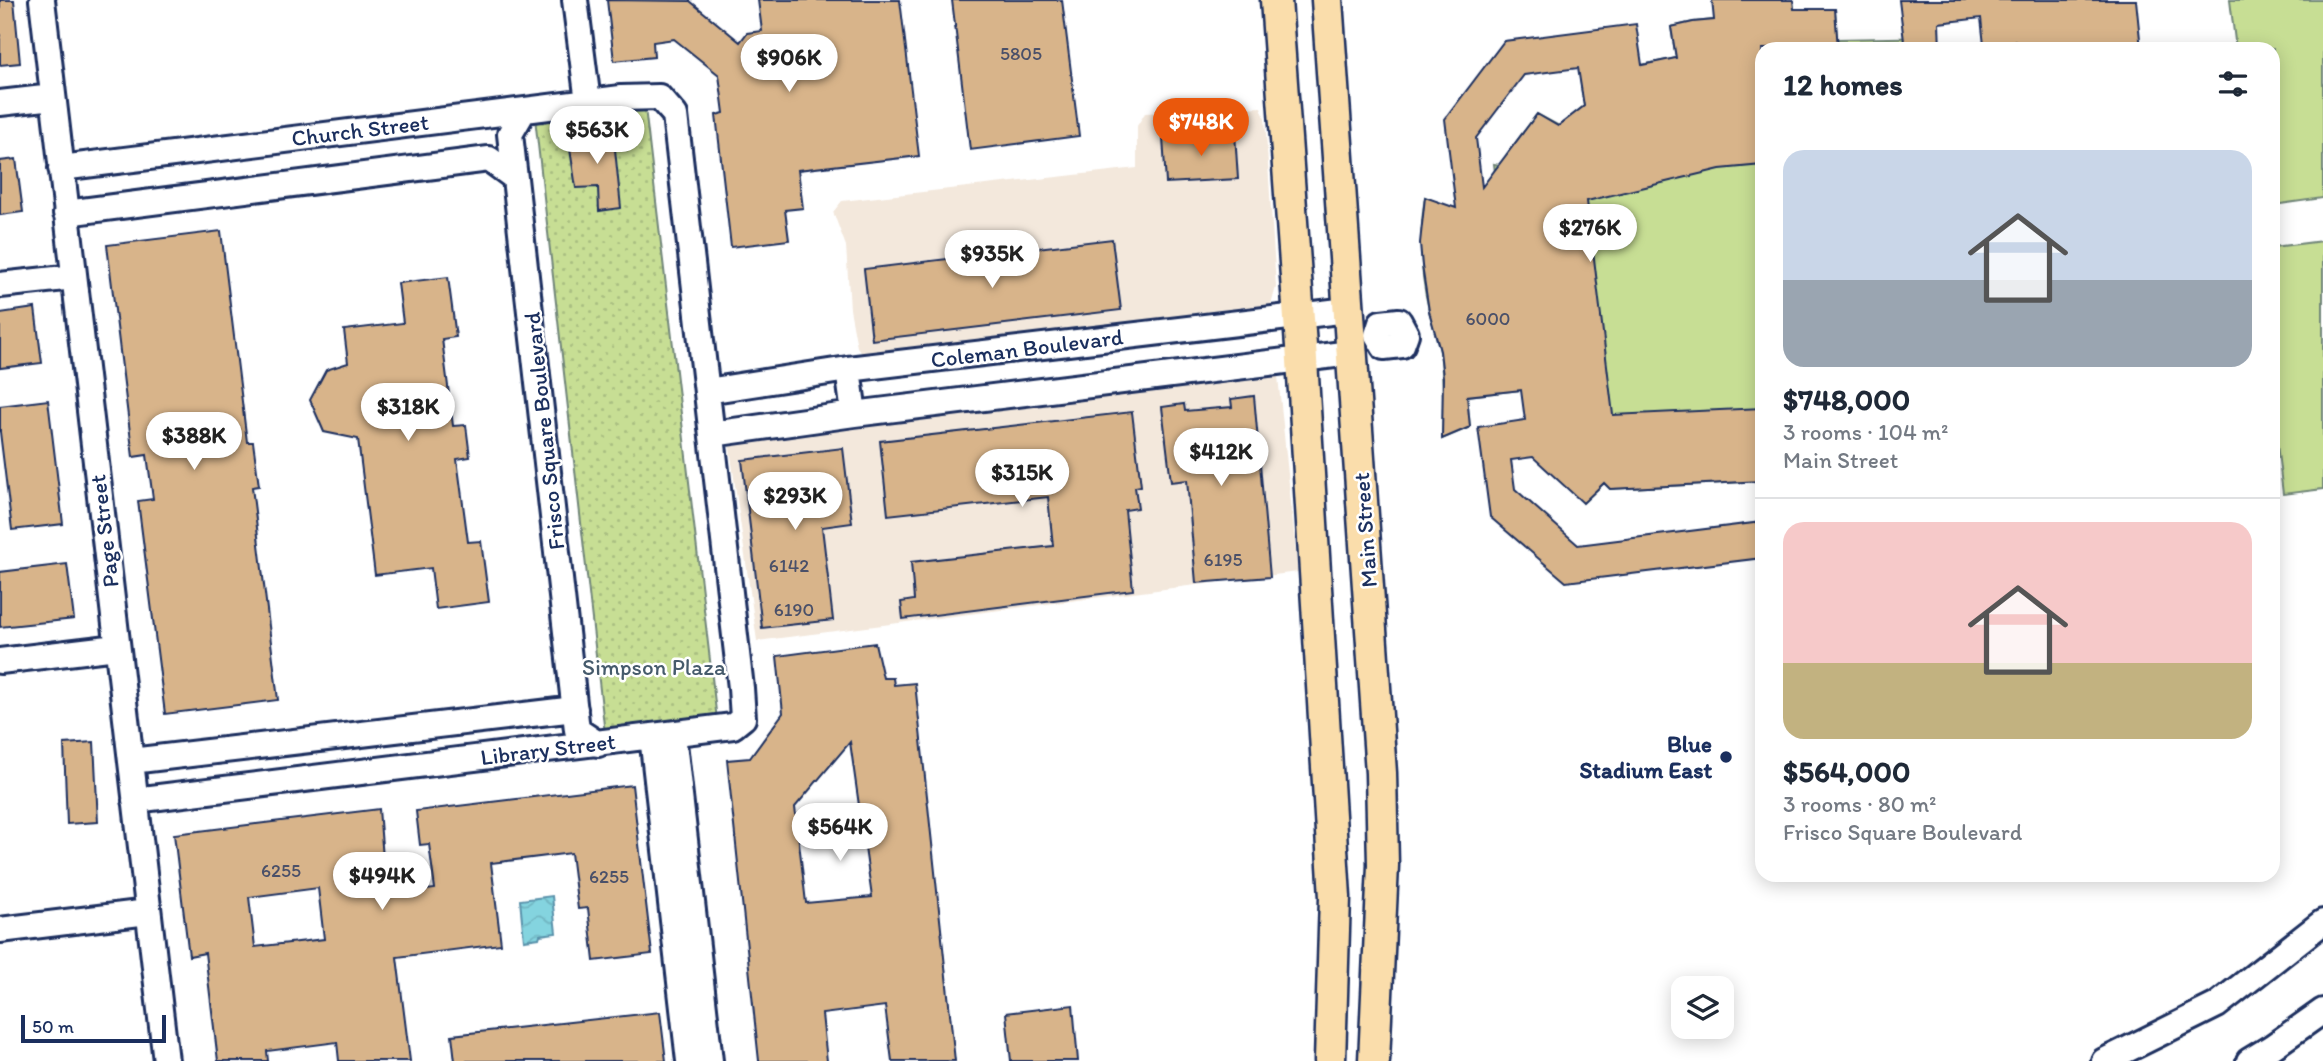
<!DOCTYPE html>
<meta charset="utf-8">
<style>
body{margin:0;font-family:Itim,sans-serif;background:#f6f6f7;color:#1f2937;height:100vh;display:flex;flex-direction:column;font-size:26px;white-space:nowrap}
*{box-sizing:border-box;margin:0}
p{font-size:23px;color:#747a83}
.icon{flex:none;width:38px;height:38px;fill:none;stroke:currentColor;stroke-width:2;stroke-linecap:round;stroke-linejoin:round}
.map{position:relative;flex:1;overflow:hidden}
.panel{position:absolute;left:1755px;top:42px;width:525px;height:840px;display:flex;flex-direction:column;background:#fff;border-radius:21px;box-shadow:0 4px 18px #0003}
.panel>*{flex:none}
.tools{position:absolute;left:1671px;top:976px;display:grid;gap:14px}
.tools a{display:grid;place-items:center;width:63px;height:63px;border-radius:14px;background:#fff;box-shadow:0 4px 18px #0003;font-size:35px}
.scale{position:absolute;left:21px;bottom:18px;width:145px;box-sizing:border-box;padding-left:7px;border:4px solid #1b2f5e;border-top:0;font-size:19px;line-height:24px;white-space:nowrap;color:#1b2f5e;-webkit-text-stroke:5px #fff;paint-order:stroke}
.price{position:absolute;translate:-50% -60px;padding:0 16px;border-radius:24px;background:#fff;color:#222;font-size:23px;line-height:46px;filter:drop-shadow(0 2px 4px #0008)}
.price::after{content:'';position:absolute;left:50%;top:42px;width:21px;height:16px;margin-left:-10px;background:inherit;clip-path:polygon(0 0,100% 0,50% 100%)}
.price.current{background:#ea580c;color:#fff}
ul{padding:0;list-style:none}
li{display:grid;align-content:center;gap:14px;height:371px;padding:0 28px}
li+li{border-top:2px solid #e0e1e3}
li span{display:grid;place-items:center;height:217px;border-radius:21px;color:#555}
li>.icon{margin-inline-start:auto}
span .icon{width:126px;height:126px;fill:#fffc;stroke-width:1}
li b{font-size:30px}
h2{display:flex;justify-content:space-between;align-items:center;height:84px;padding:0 28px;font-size:30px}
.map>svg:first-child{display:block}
.built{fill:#f3e8dc}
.grass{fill:url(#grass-dots);stroke:#718679;stroke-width:2}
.pitch{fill:#c7de94;stroke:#718679;stroke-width:2}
.water{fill:url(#water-waves);stroke:#5a92ab;stroke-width:2}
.building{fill:#d8b48a;stroke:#1b2f5e;stroke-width:2;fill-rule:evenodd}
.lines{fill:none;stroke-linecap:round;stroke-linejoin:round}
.minor-casing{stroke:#1b2f5e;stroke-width:30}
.major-casing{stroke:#1b2f5e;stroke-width:35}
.minor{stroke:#fff;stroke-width:24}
.major{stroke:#faddab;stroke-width:30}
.poi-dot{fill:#1b2f5e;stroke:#fff;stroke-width:2.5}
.labels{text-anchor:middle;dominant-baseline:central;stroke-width:5;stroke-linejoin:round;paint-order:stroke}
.number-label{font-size:19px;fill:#4a5069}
.street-label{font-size:23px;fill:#1b2f5e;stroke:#fff}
.park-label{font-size:23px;fill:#465b6c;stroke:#fff}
.poi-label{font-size:23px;font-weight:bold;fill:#1b2f5e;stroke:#fff;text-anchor:end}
</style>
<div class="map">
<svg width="2323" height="1061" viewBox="0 0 2323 1061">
<defs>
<pattern id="grass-dots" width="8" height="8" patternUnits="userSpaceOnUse" patternTransform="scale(1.75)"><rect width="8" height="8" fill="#c7de94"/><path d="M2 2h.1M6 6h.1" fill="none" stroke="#aabf82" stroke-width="1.8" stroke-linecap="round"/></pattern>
<pattern id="water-waves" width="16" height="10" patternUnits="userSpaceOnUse" patternTransform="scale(1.75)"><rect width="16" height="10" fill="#84d4df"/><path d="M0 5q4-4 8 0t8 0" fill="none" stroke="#71b6c2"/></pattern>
</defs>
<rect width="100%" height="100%" fill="#fff"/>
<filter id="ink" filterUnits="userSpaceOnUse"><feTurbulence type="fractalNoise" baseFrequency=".0143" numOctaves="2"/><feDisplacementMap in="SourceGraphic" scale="14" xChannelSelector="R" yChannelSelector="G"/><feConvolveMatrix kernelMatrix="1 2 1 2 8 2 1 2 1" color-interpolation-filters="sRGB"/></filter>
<g filter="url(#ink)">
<!-- built -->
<path class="built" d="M1261,107L1265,118L1276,287L1271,305L1191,319L864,356L857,347L850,309L846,246L833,212L842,201L1137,168V126L1145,113Z
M1278,376L1298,572L757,641L729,442Z"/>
<!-- grass -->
<path class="grass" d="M645,108L717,720L605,734L535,118Z"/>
<!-- pitch -->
<path class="pitch" d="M1793,0L1794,9H1835L1837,39L1939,37L1940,49H1762V481L1610,489L1604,483L1583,503L1521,390L1467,396L1470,427L1442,439C1443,410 1444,381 1440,352C1438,338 1432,324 1429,310C1420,273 1419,235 1425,197L1502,231L1494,164L1528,170L1507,154L1537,114L1559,126L1584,106L1580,78L1676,58L1671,27L1693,22L1714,20Z
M2230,0H2323V198L2273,205V49H2236Z
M2323,241V489L2283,494L2273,411V247Z"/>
<!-- water -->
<path class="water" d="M552,896L556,933L540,935L539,938L524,940L520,900Z"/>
<!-- building -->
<path class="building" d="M0,0H14L20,63L0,65Z
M607,0L690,1L740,42L747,33L762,31L758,0H900L919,156L798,170L803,208L785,210L789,240L731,247L716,115L724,113L719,75L674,39L653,42L654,57L614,61Z
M952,0H1062L1079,136L970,150Z
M1712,0H1793L1794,9H1835L1838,49H1762V165L1720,169L1587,201L1613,415L1762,408V481L1610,489L1604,483L1583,503L1533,457L1511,460L1515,489L1578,545L1762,522V558L1566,582L1490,517L1478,427L1525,420L1521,390L1467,396L1470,427L1442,439L1443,377L1440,351L1429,311L1422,266L1420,243L1425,197L1456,208L1445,119L1504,41L1636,24L1642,65L1676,58L1671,27L1693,22L1714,20ZM1578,68L1584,106L1558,126L1537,114L1482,187L1476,138L1524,75Z
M1899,0H2136L2141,49H2025L2015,41L1984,45L1981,18L1939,23L1940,49H1905Z
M613,130L621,208L599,211L598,187L576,188L568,136Z
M1235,133L1238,179L1166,183L1163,138Z
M16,159L23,212L0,215V161Z
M221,231L247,442H253L259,486L252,487L278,700L165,714L138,501L153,499L147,455L133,457L107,245Z
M1112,239L1121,310L872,340L864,269Z
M448,277L456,337L442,339L453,426L466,425L470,457L457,459L468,542L481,541L489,602L436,609L431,568L375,575L358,439L324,432L310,400L326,370L348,363L344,330L403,323L398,283Z
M35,308L42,363L0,368V313Z
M1254,396L1270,577L1196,583L1187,480L1171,482L1162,407L1184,404L1185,411L1232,407L1231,399Z
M48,400L63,524L12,530L0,432V406Z
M1132,412L1141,486L1135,487L1138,508L1125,510L1133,590L903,619L901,602L914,600L911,562L1053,546L1048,497L888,515L880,441Z
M843,448L852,523L822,527L833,620L762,628L742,460Z
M67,564L74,619L0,627V572Z
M875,643L883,678H893L894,685L915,683L955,1061H892L885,1006L822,1014L827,1061H759L727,760L750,758L783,713L777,656ZM850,742L872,897L806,903L795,807Z
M94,742L98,822L67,824L64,744Z
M632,785L652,954L594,961L588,908L578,909L571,853L491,863L501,944L397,957L410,1061H339L337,1042L267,1051L268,1061H218L205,953L189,956L174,834L379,809L386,895L435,889L429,844L420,845L416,811ZM318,888L324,939L255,947L249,897Z
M1073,1005L1078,1061H1011L1006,1013Z
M660,1012L666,1061H455L452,1035Z"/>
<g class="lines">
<defs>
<path id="minor" d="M42,0L166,1061
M575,0L588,102
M0,103L53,97
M524,110L510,134L577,730L598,744
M61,168L621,98L659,97L675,115L741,688L743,718L733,726L135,800
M66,213L489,159L515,178
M0,285L74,277
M1399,321L1406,334L1402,345L1384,347L1377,335L1381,323Z
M848,369L854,414
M707,391L848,369L1348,310
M712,434L854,414L1351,353
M0,661L117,647
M673,734L710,1061
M652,736L689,1061
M131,761L575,709
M0,930L148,912
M2104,1061L2217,1005L2323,922
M2249,1061L2272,1047L2323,1011"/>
<path id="major" d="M1276,0L1302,360L1335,897L1330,1061
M1327,0L1381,773L1383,865L1374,1061"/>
</defs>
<!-- minor casing -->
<use href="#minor" class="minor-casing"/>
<!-- major casing -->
<use href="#major" class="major-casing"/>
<!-- minor -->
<use href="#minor" class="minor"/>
<!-- major -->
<use href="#major" class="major"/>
</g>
</g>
<!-- markers -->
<circle class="poi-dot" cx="1726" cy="757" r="7"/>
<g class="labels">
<!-- number labels -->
<g class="number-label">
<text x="1021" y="53">5805</text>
<text x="1488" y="318">6000</text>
<text x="1223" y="559">6195</text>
<text x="789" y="565">6142</text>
<text x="794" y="609">6190</text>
<text x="281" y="870">6255</text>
<text x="609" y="876">6255</text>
</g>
<!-- street labels -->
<g class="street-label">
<text transform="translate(360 130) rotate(-7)">Church Street</text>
<text transform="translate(1027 348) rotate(-7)">Coleman Boulevard</text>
<text transform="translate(544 431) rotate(-96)">Frisco Square Boulevard</text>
<text transform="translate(1365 530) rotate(-94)">Main Street</text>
<text transform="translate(104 531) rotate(-97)">Page Street</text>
<text transform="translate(548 749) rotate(-7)">Library Street</text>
</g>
<!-- park labels -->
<g class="park-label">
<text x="654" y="667">Simpson Plaza</text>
</g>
<!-- poi labels -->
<g class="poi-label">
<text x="1712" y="744">Blue<tspan x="1712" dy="26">Stadium East</tspan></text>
</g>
</g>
</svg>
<div class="tools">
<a><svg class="icon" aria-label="layers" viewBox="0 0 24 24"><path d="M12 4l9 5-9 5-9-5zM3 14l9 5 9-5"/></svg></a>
</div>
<div class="scale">50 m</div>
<b class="price" style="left:789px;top:94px">$906K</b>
<b class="price current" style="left:1201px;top:158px">$748K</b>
<b class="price" style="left:597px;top:166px">$563K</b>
<b class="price" style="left:1590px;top:264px">$276K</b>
<b class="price" style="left:992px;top:290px">$935K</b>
<b class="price" style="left:408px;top:443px">$318K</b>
<b class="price" style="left:194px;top:472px">$388K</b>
<b class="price" style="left:1221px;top:488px">$412K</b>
<b class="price" style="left:1022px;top:509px">$315K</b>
<b class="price" style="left:795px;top:532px">$293K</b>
<b class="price" style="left:840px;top:863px">$564K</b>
<b class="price" style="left:382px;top:912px">$494K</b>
<section class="panel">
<h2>12 homes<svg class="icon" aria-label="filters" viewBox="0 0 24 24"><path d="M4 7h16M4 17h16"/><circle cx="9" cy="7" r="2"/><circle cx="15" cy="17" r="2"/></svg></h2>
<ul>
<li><span style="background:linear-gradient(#c9d6e8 60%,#9aa5b1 0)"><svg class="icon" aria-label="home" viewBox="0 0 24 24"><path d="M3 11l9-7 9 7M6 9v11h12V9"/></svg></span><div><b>$748,000</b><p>3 rooms · 104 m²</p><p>Main Street</p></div></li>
<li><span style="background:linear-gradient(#f6c9c9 65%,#c2b280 0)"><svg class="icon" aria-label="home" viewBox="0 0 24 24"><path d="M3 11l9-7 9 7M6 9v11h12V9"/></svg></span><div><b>$564,000</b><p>3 rooms · 80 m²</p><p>Frisco Square Boulevard</p></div></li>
</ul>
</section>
</div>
